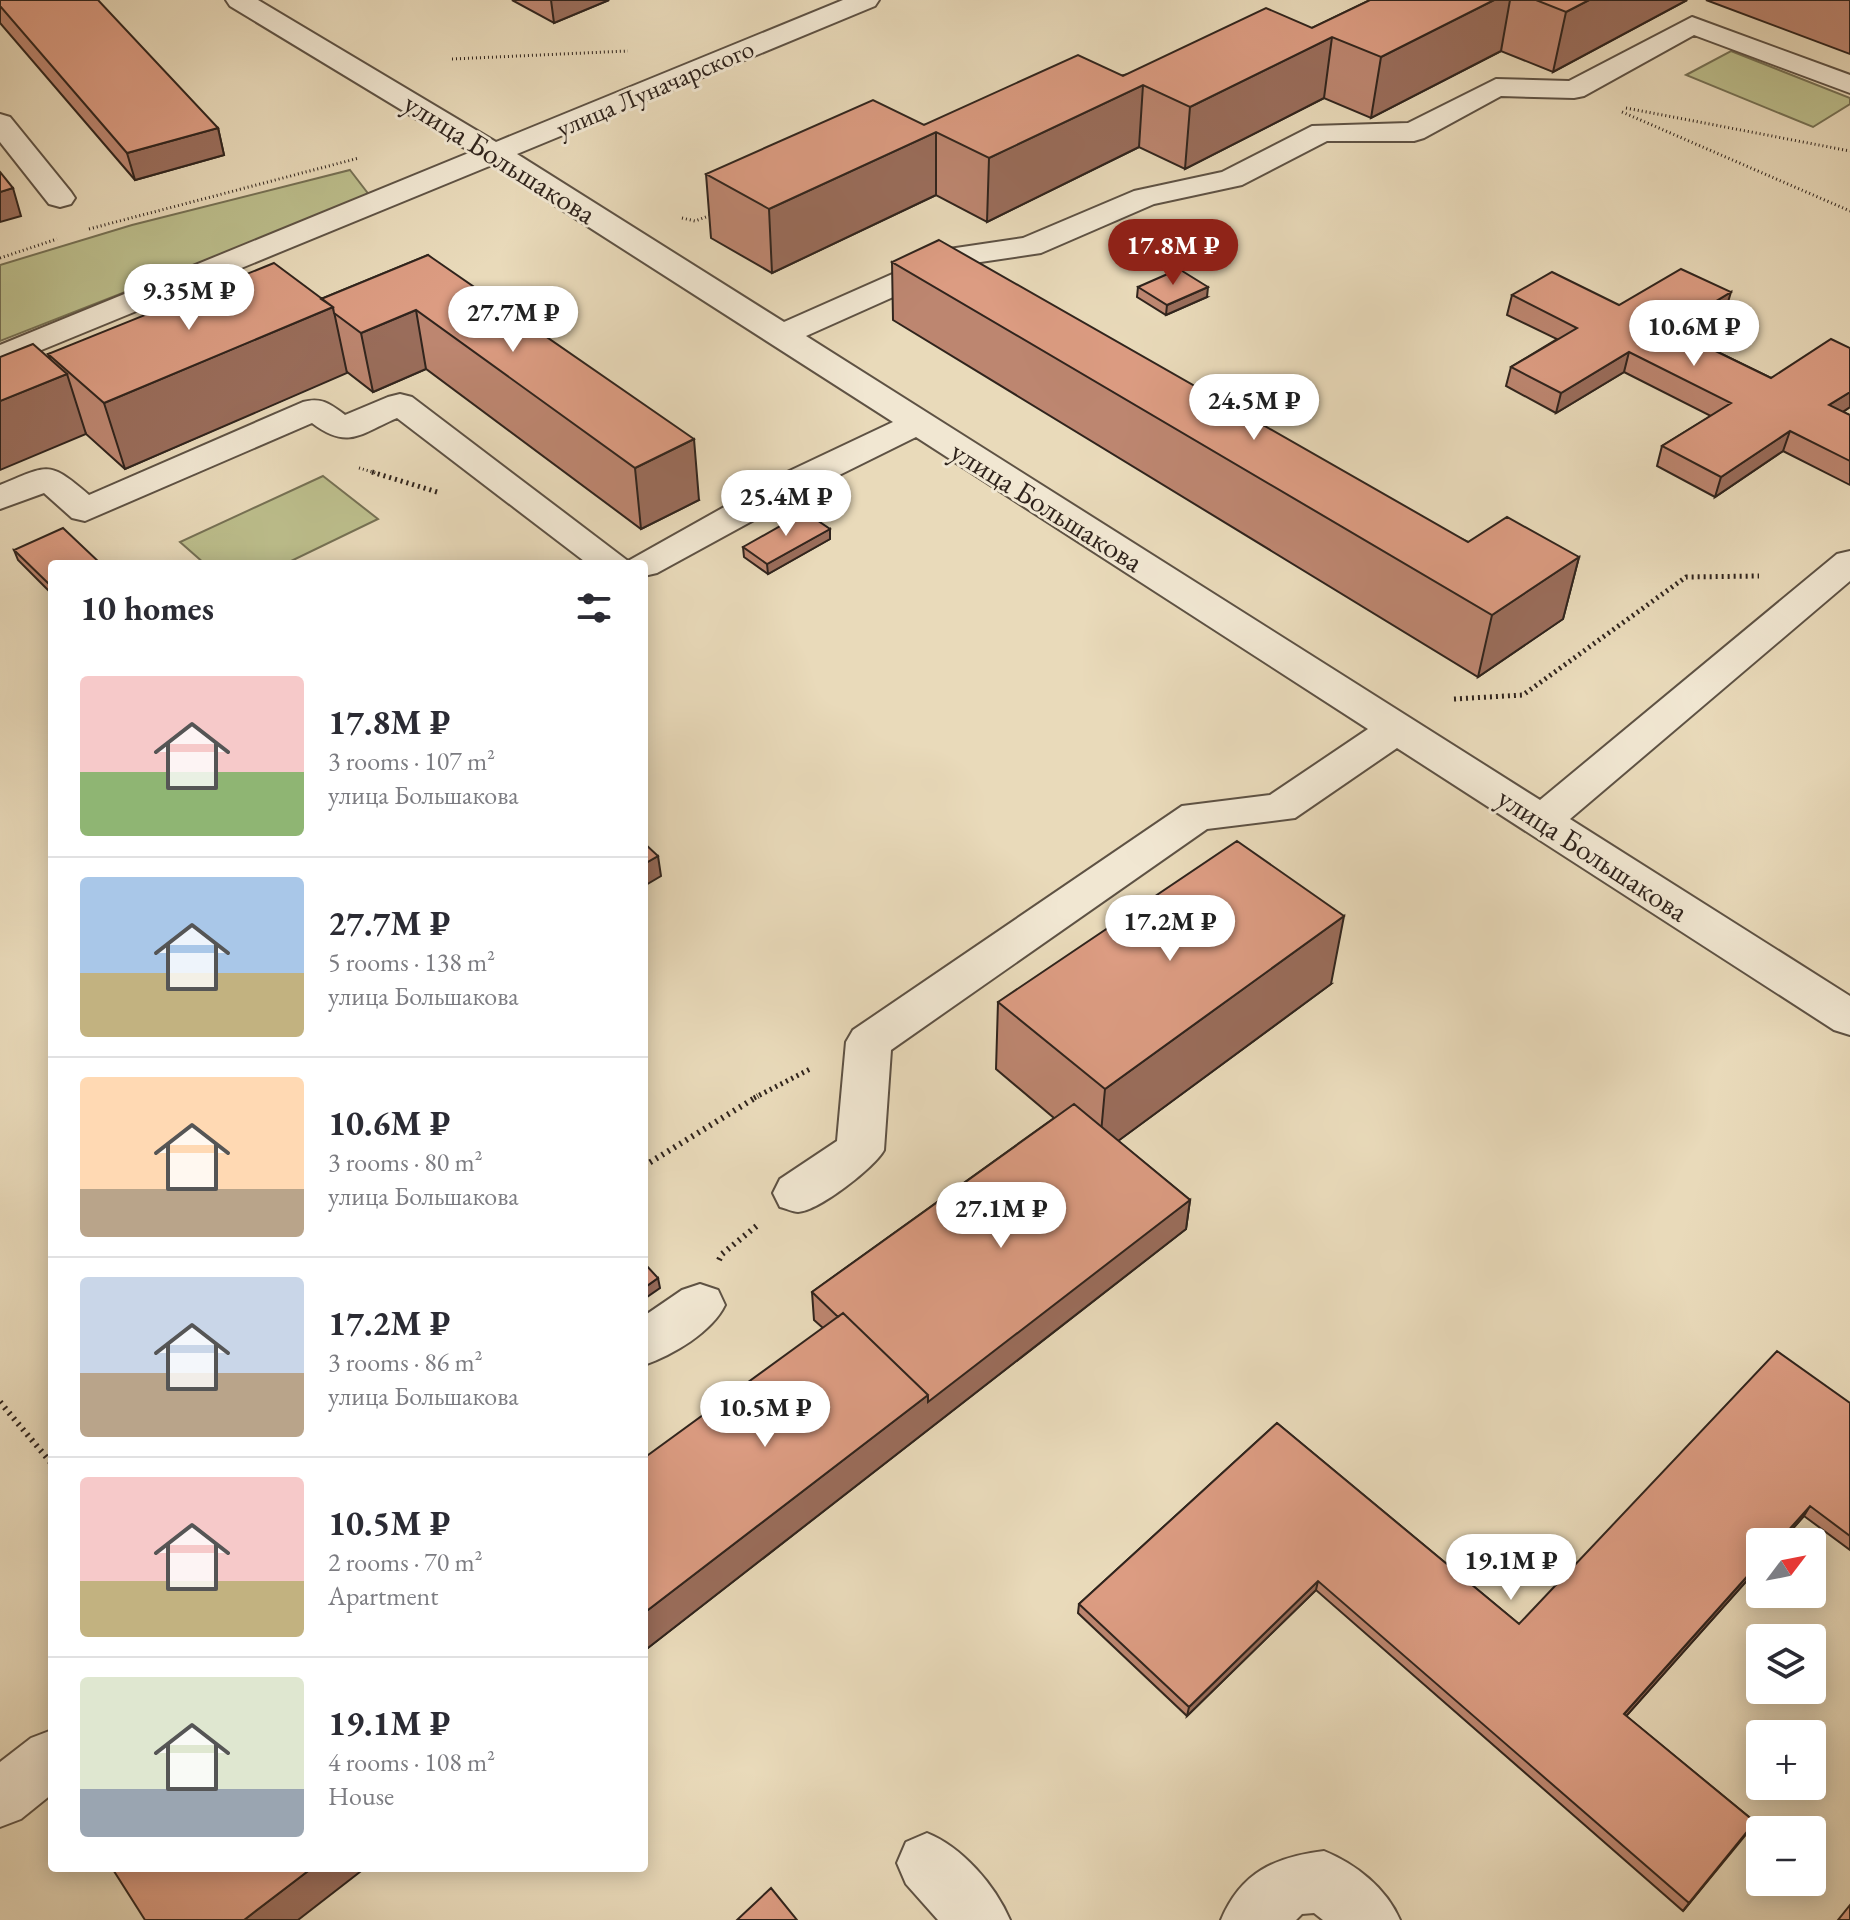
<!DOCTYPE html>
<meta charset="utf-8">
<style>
body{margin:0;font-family:"EB Garamond",serif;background:#f7f7f7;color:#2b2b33;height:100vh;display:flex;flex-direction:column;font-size:30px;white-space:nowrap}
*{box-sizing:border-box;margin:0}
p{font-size:26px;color:#7c7c81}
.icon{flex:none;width:44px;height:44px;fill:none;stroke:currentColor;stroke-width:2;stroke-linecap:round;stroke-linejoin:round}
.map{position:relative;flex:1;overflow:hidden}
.sheet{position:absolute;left:48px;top:560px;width:600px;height:1312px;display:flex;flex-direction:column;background:#fff;border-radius:8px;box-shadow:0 4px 20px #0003}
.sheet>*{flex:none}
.needle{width:52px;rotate:58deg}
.tools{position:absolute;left:1746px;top:1528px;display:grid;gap:16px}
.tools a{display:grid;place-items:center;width:80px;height:80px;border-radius:8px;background:#fff;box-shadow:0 4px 20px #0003;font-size:40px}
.price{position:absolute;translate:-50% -68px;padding:0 18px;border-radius:28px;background:#fff;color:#222;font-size:26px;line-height:52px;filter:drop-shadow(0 2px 4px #0008)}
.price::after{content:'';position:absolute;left:50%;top:48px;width:24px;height:18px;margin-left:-12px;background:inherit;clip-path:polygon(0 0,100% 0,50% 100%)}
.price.on{background:#8f2418;color:#fff}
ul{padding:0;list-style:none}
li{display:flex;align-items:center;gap:24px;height:200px;padding:0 32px}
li+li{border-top:2px solid #e1e1e2}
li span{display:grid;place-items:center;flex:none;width:224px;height:160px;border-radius:8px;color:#555}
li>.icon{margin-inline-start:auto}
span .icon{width:96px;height:96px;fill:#fffc;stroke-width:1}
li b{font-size:34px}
h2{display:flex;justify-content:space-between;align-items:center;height:96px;padding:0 32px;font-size:34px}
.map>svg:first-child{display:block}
.green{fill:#bcbe8c;stroke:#767154;stroke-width:2}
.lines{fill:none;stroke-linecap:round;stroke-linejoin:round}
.minor-casing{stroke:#5e5244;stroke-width:4}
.path-far2{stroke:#30241d;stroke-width:3;stroke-dasharray:1 3;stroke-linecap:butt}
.path-far1{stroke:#30241d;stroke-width:5;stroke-dasharray:2 4;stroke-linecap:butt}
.path{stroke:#30241d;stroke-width:6;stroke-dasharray:2 5;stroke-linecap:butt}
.minor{fill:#f1e7d2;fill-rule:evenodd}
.wall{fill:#bd8670;stroke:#30241d;stroke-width:2}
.shaded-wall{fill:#9a6d5b;stroke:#30241d;stroke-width:2}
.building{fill:#dc9c82;stroke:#30241d;stroke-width:2}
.labels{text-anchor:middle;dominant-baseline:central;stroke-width:6;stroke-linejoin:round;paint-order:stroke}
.far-street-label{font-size:26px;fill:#30241d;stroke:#f1e7d2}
.street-label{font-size:30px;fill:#30241d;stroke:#f1e7d2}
</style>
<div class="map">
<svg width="1850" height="1920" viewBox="0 0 1850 1920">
<rect width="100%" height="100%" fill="#e9daba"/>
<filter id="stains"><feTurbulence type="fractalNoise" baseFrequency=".0025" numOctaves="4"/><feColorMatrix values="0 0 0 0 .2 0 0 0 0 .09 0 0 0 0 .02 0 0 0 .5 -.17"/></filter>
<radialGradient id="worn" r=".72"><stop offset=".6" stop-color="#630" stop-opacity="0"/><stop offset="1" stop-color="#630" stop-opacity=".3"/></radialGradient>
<!-- green -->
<path class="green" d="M1731,51L1850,98V104L1813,127L1686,75Z
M350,170L370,196L0,341V265L132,225Z
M323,476L378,519L285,564H205L180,542Z"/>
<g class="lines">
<defs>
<path id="minor" d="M226,0H258L496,142L843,0H879L875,6L517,154L784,322L949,249L1023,238L1134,191L1222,172L1312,126L1408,123L1496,79L1569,81L1692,17L1850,75V93L1694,35L1584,96L1574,98L1501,96L1424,138L1414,141H1327L1242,185L1154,204L1041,253L967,264L806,336L1540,800L1837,554L1850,551V581L1570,819L1850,996V1035L1834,1030L1397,748L1295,818L1207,829L891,1050L884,1150C875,1167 819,1211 798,1212C793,1212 785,1208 780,1207L773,1193L780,1179L837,1141L846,1042L853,1030L1182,806L1270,795L1368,729L916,437L809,490L657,573L644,576V564H588L397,418C360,434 348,450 312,423L85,521L72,518L44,493L0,509V485C49,465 48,460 89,495L303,402C322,397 330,404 345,415L388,397L400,394L412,397L628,561L783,474L893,422L492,165L0,367V345L471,152L230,6Z
M0,114L10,117L71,192L75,198L71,204L60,207L49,204L0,142Z
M700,1284L718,1290L725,1305C712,1332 673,1355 644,1365V1316L682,1290Z
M52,1730V1794L21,1819L0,1827V1762L31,1738Z
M927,1833C962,1847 995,1885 1010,1920H938L906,1884L897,1863L906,1842Z
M1324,1851C1356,1864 1386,1888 1400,1920H1323L1314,1913L1302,1914L1296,1920H1221C1241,1872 1275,1857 1324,1851Z"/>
</defs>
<!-- minor casing -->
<use href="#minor" class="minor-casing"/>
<!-- path-far2 -->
<path class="path-far2" d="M452,59L628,51
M1626,108L1850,151
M1622,112L1850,211
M682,218L695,221L714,214
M89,229L359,158
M0,258L57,239
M359,468L379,474"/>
<!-- path-far1 -->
<path class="path-far1" d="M372,472L437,492
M1454,699L1523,695L1686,577L1759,576
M754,1098L812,1068"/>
<!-- path -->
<path class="path" d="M644,1166L758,1096
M719,1260L722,1254L759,1224
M0,1402L52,1464"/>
<!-- minor -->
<use href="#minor" class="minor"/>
</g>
<!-- wall -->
<path class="wall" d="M0,0L218,128L224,155L135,180L0,23Z
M512,0H609L554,23Z
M1370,0H1687L1553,72L1501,51L1371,118L1324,98L1185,169L1139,147L987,222L936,195L772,273L711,238L706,174L924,125L1312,28Z
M1706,0H1850V54Z
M428,255L699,500L641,529L426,369L373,392L347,372L125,469L86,434L48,354L321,299Z
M892,262L1468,542L1579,557L1563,619L1478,677L893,320Z
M1138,287L1207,297L1166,315L1137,297Z
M1512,295L1619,305L1725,312L1685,336L1771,378L1850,348V407L1843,412L1850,415V485L1783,451L1715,497L1657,466L1662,446L1711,416L1624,372L1556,413L1506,386L1511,367L1557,339L1507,315Z
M830,529V539L768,574L744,557L743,547Z
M14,550L52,564V594L18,560Z
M1331,984L1118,1141L1190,1200L1186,1229L644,1651L823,1328L814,1320L812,1292L1054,1118L996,1069L998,1002Z
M1850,1403V1550L1804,1516L1626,1716L1755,1822L1683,1911L1316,1590L1187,1716L1078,1613L1079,1604L1277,1423L1519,1624Z"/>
<!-- shaded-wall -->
<path class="shaded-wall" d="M551,0H609L554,23Z
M1494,0H1510L1501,51L1371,118L1381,57Z
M1589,0H1687L1553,72L1566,12Z
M1332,37L1324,98L1185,169L1190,107Z
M1143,85L1139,147L987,222L989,158Z
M218,128L224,155L135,180L127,153Z
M936,132V195L772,273L769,209Z
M13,188L21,216L0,222V192Z
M1208,287L1207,297L1166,315L1167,305Z
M1731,292L1725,312L1665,349L1670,329Z
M333,307L347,373L125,469L104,403Z
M416,310L426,369L373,392L361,333Z
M1629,352L1624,372L1556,413L1561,393Z
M67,374L86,434L0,470V401Z
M1850,392V407L1823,425L1829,405Z
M1790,431L1783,451L1715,497L1721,477Z
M694,439L699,500L641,529L635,468Z
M830,529V539L768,574L767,564Z
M1579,557L1563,619L1478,677L1492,615Z
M658,856L661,876L644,886V864Z
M1344,916L1331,984L1099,1155L1105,1089Z
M1190,1200L1186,1229L644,1651V1613L928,1395Z
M658,1278L660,1288L644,1299V1288Z
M1810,1506L1804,1516L1781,1542H1778Z
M1760,1562V1566L1620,1723L1624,1714Z
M1318,1581L1316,1590L1187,1716L1189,1707Z
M1755,1822L1749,1831L1683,1911L1689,1903Z
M312,1868H365L298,1920H244Z"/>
<!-- building -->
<path class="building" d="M0,0H98L218,128L127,153L0,6Z
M1370,0H1494L1381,57L1332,37L1190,107L1143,85L989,158L936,132L769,209L706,174L873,100L924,125L1078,55L1123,76L1266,8L1312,28Z
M1536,0H1589L1566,12Z
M0,172L13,188L0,192Z
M939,240L1468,542L1507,517L1579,557L1492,615L892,262Z
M428,255L694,439L635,468L416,310L361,333L334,313L333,307L321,299Z
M274,263L333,307L104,403L48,354Z
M1179,269L1208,287L1167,305L1138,287Z
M1681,269L1731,292L1670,329L1771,378L1831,339L1850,348V392L1829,405L1850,415V461L1790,431L1721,477L1662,446L1731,403L1629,352L1561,393L1511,367L1577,328L1512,295L1552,272L1619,305Z
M33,344L67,374L0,401V357Z
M805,512L830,529L767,564L743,547Z
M63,528L100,563L52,564V584L50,585L14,550Z
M1237,841L1344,916L1105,1089L998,1002Z
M644,843L658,856L644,864Z
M1074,1104L1190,1200L928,1402V1395L843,1313L838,1317L812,1292Z
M644,1263L658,1278L644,1288Z
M843,1313L928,1395L644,1613V1458Z
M1777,1351L1850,1403V1536L1810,1506L1778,1542H1760V1562L1624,1714L1755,1822L1689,1903L1318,1581L1189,1707L1079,1604L1277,1423L1519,1624Z
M112,1868H312L244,1920H145Z
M771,1888L797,1920H737Z
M1850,1905V1920H1838Z"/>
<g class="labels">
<!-- far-street labels -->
<g class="far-street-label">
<text transform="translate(655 88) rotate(-23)">улица Луначарского</text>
</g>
<!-- street labels -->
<g class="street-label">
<text transform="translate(500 158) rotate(32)">улица Большакова</text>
<text transform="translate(1047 506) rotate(32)">улица Большакова</text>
<text transform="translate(1593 854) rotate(33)">улица Большакова</text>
</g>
</g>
<rect width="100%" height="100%" filter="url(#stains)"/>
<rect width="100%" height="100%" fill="url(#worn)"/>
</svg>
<div class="tools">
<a><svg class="needle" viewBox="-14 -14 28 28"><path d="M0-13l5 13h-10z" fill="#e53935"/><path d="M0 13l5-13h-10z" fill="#7c7c81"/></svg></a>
<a><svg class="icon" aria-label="layers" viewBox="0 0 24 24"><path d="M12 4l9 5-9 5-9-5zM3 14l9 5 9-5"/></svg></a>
<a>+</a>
<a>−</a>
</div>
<b class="price on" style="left:1173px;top:287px">17.8M ₽</b>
<b class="price" style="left:189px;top:332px">9.35M ₽</b>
<b class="price" style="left:513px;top:354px">27.7M ₽</b>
<b class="price" style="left:1694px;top:368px">10.6M ₽</b>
<b class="price" style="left:1254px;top:442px">24.5M ₽</b>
<b class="price" style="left:786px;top:538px">25.4M ₽</b>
<b class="price" style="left:1170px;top:963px">17.2M ₽</b>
<b class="price" style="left:1001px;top:1250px">27.1M ₽</b>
<b class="price" style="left:765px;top:1449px">10.5M ₽</b>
<b class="price" style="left:1511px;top:1602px">19.1M ₽</b>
<section class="sheet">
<h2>10 homes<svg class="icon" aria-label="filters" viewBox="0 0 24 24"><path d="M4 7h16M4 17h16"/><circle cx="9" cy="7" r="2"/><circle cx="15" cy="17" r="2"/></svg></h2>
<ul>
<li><span style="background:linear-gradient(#f6c9c9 60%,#8fb573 0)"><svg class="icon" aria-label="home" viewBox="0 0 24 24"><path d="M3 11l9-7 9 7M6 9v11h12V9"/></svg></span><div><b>17.8M ₽</b><p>3 rooms · 107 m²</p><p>улица Большакова</p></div></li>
<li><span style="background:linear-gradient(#a9c7e8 60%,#c2b280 0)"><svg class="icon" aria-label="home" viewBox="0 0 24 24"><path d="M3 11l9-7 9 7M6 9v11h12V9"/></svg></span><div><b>27.7M ₽</b><p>5 rooms · 138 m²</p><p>улица Большакова</p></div></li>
<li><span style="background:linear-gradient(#ffd9b3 70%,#b9a48a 0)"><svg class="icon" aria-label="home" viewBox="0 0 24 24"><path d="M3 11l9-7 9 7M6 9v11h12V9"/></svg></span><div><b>10.6M ₽</b><p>3 rooms · 80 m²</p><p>улица Большакова</p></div></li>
<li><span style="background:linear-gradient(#c9d6e8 60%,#b9a48a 0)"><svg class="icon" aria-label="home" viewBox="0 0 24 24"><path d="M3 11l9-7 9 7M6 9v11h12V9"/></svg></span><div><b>17.2M ₽</b><p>3 rooms · 86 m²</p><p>улица Большакова</p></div></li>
<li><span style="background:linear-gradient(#f6c9c9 65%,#c2b280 0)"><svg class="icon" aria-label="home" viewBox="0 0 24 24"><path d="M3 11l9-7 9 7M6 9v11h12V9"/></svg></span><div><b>10.5M ₽</b><p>2 rooms · 70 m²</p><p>Apartment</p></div></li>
<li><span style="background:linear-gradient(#dfe7d0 70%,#9aa5b1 0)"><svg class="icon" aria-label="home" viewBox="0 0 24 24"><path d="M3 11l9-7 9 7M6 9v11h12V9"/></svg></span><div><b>19.1M ₽</b><p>4 rooms · 108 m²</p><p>House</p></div></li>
</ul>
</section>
</div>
